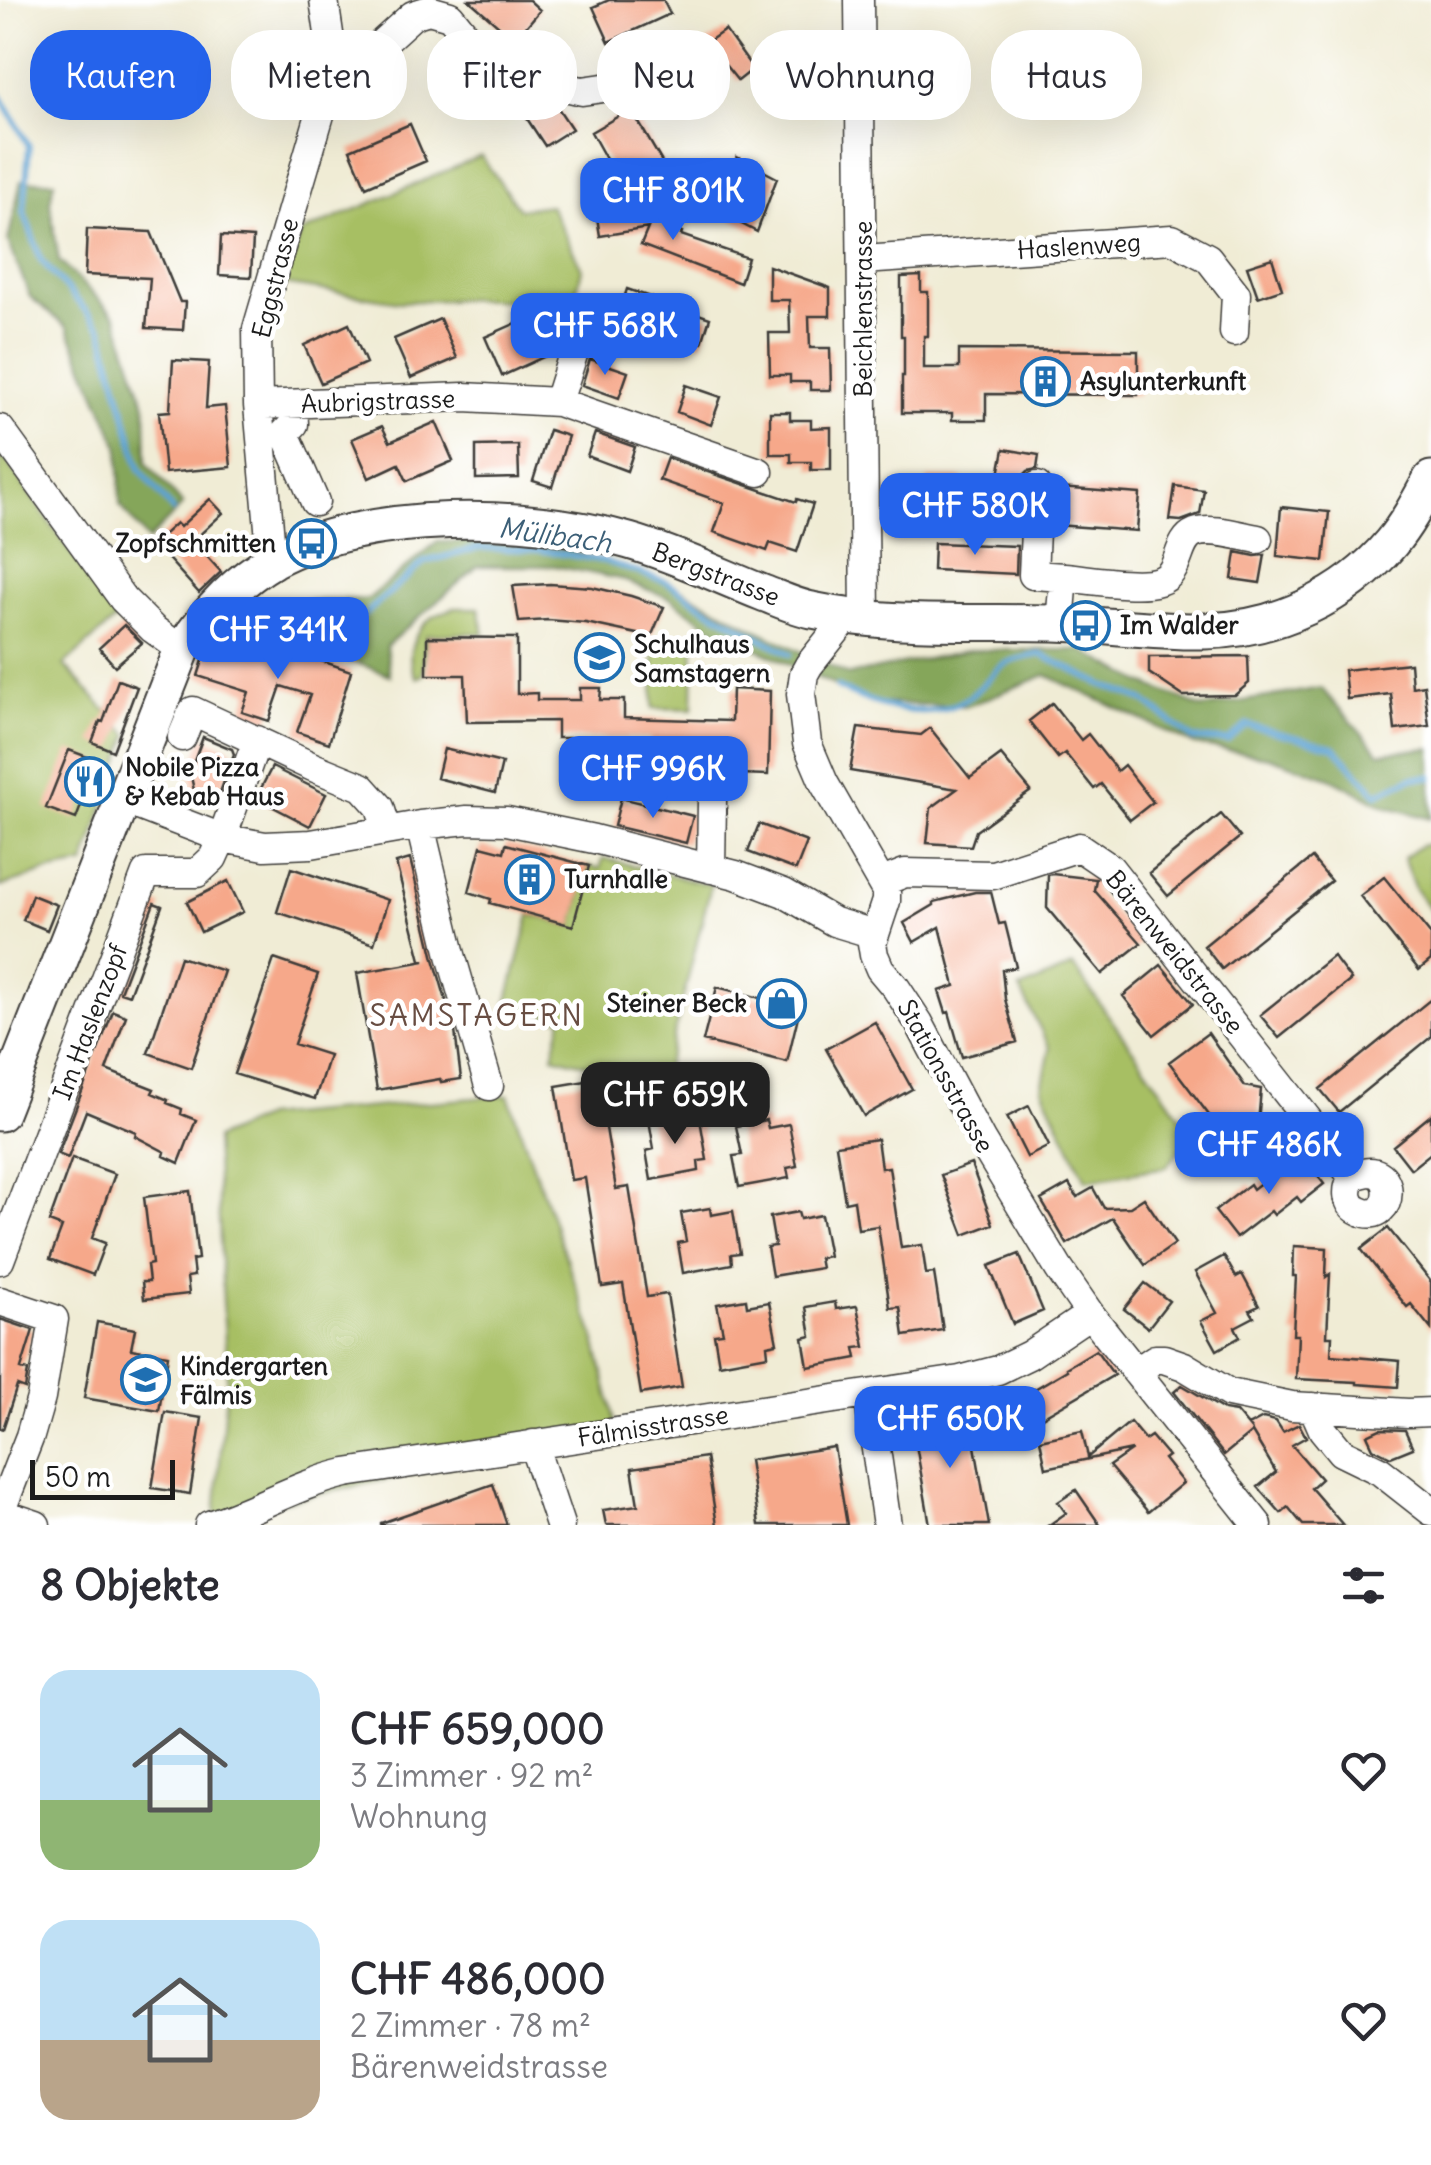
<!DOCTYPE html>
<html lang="de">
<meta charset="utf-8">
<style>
body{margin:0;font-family:Delius,sans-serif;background:#f2f2f3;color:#2b2b33;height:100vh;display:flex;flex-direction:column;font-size:38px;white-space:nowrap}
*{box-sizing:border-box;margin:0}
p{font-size:32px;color:#7c7c81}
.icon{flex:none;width:55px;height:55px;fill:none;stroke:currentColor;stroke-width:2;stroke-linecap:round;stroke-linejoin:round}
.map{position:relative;height:1525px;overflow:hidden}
.details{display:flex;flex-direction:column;background:#fff;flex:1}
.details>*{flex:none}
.banner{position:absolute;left:30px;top:30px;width:1372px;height:90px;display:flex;gap:20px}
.scale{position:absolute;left:30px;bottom:25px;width:145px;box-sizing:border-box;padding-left:10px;border:5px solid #1c1c1c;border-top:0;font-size:28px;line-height:35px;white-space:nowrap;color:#1c1c1c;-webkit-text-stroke:8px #fff;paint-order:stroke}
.price{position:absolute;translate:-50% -85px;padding:0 22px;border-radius:20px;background:#2563eb;color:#fff;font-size:32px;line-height:65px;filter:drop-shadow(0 2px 5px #0008)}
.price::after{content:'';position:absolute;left:50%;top:60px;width:30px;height:22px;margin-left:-15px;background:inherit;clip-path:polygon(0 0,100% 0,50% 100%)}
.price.selected{background:#222;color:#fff}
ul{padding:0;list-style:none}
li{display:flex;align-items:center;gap:30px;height:250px;padding:0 40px}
li span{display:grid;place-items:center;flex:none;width:280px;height:200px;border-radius:30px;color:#555}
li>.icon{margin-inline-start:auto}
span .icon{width:120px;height:120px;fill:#fffc;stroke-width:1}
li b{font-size:42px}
h2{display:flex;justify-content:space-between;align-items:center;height:120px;padding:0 40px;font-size:42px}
.tag{padding:0 35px;border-radius:40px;background:#fff;box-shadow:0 10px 40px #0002;font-size:35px;line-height:90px}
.tag.selected{background:#2563eb;color:#fff}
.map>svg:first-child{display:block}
.green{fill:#a7bf64;stroke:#626e40;stroke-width:2.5}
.forest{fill:#85a65a;stroke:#50613b;stroke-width:2.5}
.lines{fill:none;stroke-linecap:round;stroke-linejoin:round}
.stream{stroke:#5ca2d2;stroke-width:6}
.building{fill:#f6a88a}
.minor-casing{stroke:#3c3b38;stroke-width:31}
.major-casing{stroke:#3c3b38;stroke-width:39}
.minor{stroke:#fff;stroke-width:28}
.major{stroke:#fff;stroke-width:35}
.labels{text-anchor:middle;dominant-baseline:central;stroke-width:9;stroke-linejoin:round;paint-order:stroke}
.street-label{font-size:25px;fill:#1c1c1c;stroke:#fff}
.poi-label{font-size:25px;font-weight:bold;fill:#1c1c1c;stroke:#fff;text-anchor:start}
.water-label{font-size:28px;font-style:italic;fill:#3c5f77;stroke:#fff}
.quarter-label{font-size:30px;letter-spacing:2.5px;fill:#684d42;stroke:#fff}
</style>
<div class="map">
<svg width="1431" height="1525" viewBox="0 0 1431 1525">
<rect width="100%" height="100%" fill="#fff"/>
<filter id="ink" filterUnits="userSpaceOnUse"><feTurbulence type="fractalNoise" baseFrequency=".01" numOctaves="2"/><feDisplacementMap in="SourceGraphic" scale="20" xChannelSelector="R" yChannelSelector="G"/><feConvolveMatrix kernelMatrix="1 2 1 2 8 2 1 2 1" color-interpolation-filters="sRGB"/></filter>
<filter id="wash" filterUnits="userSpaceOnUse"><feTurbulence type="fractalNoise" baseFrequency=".0048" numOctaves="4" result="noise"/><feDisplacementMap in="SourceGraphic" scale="40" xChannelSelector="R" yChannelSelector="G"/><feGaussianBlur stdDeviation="2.25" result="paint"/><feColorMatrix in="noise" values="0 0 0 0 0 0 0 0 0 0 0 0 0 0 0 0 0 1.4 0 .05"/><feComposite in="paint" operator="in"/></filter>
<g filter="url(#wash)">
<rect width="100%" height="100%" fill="#f0ecd5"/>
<!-- green -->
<path class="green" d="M481,156L519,209L550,205L582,269L573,304L474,299L400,302L283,284L301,233Z
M0,452L117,618L64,665L129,735L84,865L45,872L0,887Z
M453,608H479L484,633L426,635L423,675L417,678C404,659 412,633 430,619C436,614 446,612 453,608Z
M654,640L694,641L693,709L653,708Z
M1431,844V911L1415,889L1403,858L1420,846Z
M603,858L711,885L662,1084L553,1056L562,1019L507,1004L530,915L573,926L589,866L600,869Z
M1073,966L1193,1134L1166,1167L1086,1180L1042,1088L1050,1048L1020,989Z
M508,1095L594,1336L617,1430L215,1516L227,1381L215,1139L264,1117Z"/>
<!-- forest -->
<path class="forest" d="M21,181H54L50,203L59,261L116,316L146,407L147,463L183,505L148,540L149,542L120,505L119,447L67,327L30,297L8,241Z
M502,541L571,550L664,580L759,631L849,675L970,650H1082L1141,682L1202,708L1321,688L1380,753L1431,748V819L1385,806L1330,778L1269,757L1195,745L1046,675L968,706L871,703L709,626L670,598L620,579L555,566H478L386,646L390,675L296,641L305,601L368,599L437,542Z"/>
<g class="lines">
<!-- stream -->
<path class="stream" d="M0,95L29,146L24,212L41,260L102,329L140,469L173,511
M263,631L287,642L302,644L335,632L363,616L424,562L479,548L538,550L604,561L667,582L704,607L790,654
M837,687C877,706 928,725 969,697C982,688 991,674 1003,665C1013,659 1029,657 1040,654L1103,685L1143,700L1193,739L1228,741L1247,725L1334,747L1377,794L1412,778L1431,777"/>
</g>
<g id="blocks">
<!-- building -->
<path class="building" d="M469,0H529L540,10L515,40Z
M609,0H663L670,14L609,42L593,7Z
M725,30L753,69L738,81L726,66L706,83L682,48L693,40L699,48Z
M545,100L554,102L572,129L545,146L524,114Z
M631,109L662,162L621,186L591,132Z
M410,124L426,161L366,187L350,150Z
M737,157L777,178L757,232L711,208Z
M629,205L630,214L682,232L681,235L748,258L740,283L641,245L648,228L600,236L596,211Z
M87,229L151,232L180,302H185L183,330L146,328L150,278L85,275Z
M221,236L253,238L251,277L219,275Z
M1272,258L1282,289L1258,297L1247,266Z
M769,266L830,288V316H809L810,348H830L831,390H810V382H790V375H770L769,333H790L789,300H769Z
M921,276V292H928V336H924V368H959V350L1138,351V395L986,394V420H952V413H902V376H904V336H901V277Z
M627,289L710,318L702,343L619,313Z
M530,317L548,355L502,376L485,337Z
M440,319L457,358L411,378L394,339Z
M349,324L366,363L321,383L304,345Z
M590,359L628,372L619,398L582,385Z
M173,360L209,362L206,408L225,406L231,467L165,473L159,412L170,411Z
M686,385L721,397L711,425L677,412Z
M770,412H790V420H811V428L831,427V470H811V462H791V454H770Z
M436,422L453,461L407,481L399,464L369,478L352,439L382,426L390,442Z
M549,430L568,436L552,487L533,481Z
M595,433L635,447L627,471L587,456Z
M518,445L519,478L476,479V446Z
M1004,449L1039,455L1037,469L1028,471L1023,476L1020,484L998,480Z
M667,458L796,502L797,499L813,504L797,552L770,543L767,551L714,532L724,503L659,480Z
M928,478H963L964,501L957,508L929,509Z
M1175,486L1204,490L1200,514L1181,521L1170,520Z
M1059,488L1140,494L1137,531L1056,525Z
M210,499L223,513L193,541L221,572L199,593L154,543L176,523L180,527Z
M1281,507L1329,512L1324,561L1277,556Z
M934,543L1017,546L1016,574L933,570Z
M1236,552L1255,556L1265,555L1260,583L1232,579Z
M550,584L592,587L631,596L664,607L651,637L586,623L548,620L519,622L513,586Z
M124,625L142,643L115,666L99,648Z
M221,633L302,660L304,655L351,671L329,743L297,732L310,695L281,686L269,721L242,712L249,692L198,676L205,654Z
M427,637L517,638V694L537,693V700H580V688H601L600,700H624V718L731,721L732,689L770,691L768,775L649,771L650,738H557V721L467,722L465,675H427Z
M1248,656L1249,683L1235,695L1183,696L1149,673V657Z
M1410,663L1412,687L1424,685L1429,726L1395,730L1391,694L1347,699L1344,670Z
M118,680L137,687L113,751L92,742L100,721L103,722Z
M1052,703L1081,740L1088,734L1117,771L1124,765L1153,802L1130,820L1101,784L1094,789L1065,753L1058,758L1029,721Z
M858,728L921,735L930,728L970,778L1001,755L1031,791L976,831L971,846L927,843L931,808L957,789L850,771Z
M203,737L232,749L234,754L218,798L194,790L190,772Z
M444,749L502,763L495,793L437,778Z
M69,750L98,761L76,819L46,808Z
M272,767L326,794L310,826L256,798Z
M621,798L693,816L686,843L614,826Z
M1221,814L1240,837L1168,896L1149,873Z
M759,824L807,842L796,870L748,852Z
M506,844L589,866L573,926L490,903L491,899L469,892L481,846L504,852Z
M1312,858L1331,881L1222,969L1204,946Z
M410,859L434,959L455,1031L461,1079L441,1082L440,1079L377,1090L357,973L425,961L421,960L396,863Z
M291,868L388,900L374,944L277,912Z
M1052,874L1096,879L1094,890L1141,943L1102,974L1047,908L1048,875Z
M1384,877L1431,935V960L1419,970L1360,896Z
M228,881L243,912L201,932L187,902Z
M975,892H991L999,924L1005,923L1016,967L1002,970L1005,999L1017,1042L962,1057L949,1012L946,1013L939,991L955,986L940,927L914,942L904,923L934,905V902Z
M32,895L57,905L47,930L23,920Z
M154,903L162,906L129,995L120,992Z
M1333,956L1351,980L1279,1038L1260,1015Z
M180,957L224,971L191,1068L148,1053Z
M274,959L318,974L294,1044L329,1055L315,1099L234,1074Z
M1161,965L1193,1004L1154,1035L1123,996Z
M717,987L800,1008L787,1062L703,1041Z
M1431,999V1037L1339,1112L1320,1089Z
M113,1011L126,1016L106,1070L154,1089L152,1093L168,1100L167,1103L182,1109L181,1114L196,1120L179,1163L164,1156L165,1152L135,1136L136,1132L86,1111L68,1158L58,1154Z
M875,1022L912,1089L864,1116L826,1049Z
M1208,1033L1245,1086L1261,1089L1257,1135L1221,1131L1169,1062Z
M598,1079L616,1189L629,1187L647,1297L667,1294L682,1387L641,1394L623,1284L602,1287L585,1178L571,1180L556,1086Z
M1029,1106L1049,1146L1027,1157L1007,1117Z
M677,1115L678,1123L700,1119L707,1160L698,1161L699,1171L651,1180L646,1151L654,1149L649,1120Z
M1431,1115V1153L1411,1169L1393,1146Z
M766,1120L768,1128L789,1124L797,1166L787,1168L789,1178L739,1187L733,1156L742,1155L736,1126Z
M877,1139L881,1168L889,1167L901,1248L922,1245L926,1274L934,1273L943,1330L904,1336L900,1307L890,1308L878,1226L858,1229L854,1200L845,1202L836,1145Z
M1303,1157L1324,1184L1301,1202L1297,1197L1274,1215L1271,1211L1236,1238L1215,1211L1250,1184L1253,1189L1276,1171L1280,1175Z
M72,1158L115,1174L92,1238L105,1243L93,1275L50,1259L62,1227L49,1222Z
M971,1164L993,1224L964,1235L941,1175Z
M1069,1184L1077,1197L1093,1188L1104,1208L1130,1207L1144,1198L1175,1244L1145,1265L1113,1218L1067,1244L1041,1200Z
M190,1191L198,1259L192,1260L194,1276L187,1277L189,1294L144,1299L142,1282H149L147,1265L152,1264L144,1197Z
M710,1208L711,1215L733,1211L740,1253L731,1254L732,1264L683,1273L678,1243L686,1241L681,1213Z
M798,1212L800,1219L821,1215L829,1256L819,1258L821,1268L772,1276L767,1247L775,1246L770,1217Z
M1388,1228L1431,1282V1329L1411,1304L1407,1307L1361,1249Z
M1294,1246L1327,1248L1326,1277L1330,1274L1327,1336H1332L1331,1355L1400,1361L1398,1387L1357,1384V1382L1296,1379L1298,1335H1293L1296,1276H1293Z
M1019,1254L1043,1311L1013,1324L989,1266Z
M1224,1256L1236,1277L1242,1274L1259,1306L1250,1310L1254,1317L1235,1327L1240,1337L1217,1350L1201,1321L1217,1313L1195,1272Z
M1145,1283L1169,1301L1148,1328L1124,1309Z
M746,1299L747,1306L769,1302L777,1343L767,1345L768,1355L719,1364L714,1334L723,1333L717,1304Z
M835,1302L836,1309L857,1306L865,1347L855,1348L857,1358L808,1367L803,1338L811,1336L806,1307Z
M0,1319L33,1330L21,1369L28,1371L25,1389L17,1386L3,1429L0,1428Z
M97,1322L135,1329L131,1349L168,1355L159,1411L84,1398Z
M1096,1350L1114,1375L1042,1417L1028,1393L1067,1370L1066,1368Z
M1182,1385L1224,1410L1236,1412L1252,1431L1248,1426L1263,1418L1276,1421L1283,1432L1299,1424L1306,1437L1292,1445L1321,1479L1311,1488L1343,1525H1303L1288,1507L1281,1513L1258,1487L1276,1472L1252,1432L1224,1455L1174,1392Z
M165,1412L202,1418L190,1494L152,1488Z
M969,1412L989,1525H930L912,1422Z
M1130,1422L1145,1440L1151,1436L1168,1456L1164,1459L1183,1483L1148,1512L1109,1466L1132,1450L1046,1468L1040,1440L1082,1431L1088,1457Z
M1380,1429L1405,1430L1413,1448L1391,1457L1373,1448L1367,1435Z
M834,1447L847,1525H759L749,1460Z
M706,1457L717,1525H606L603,1510L638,1505L632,1468Z
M493,1484L507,1525H381V1523Z
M1076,1490L1100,1525H1049L1066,1513L1058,1502Z"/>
</g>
</g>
<g filter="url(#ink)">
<use href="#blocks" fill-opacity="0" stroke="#3c3b38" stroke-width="2.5"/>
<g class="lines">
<defs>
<path id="minor" d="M859,0L865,619
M334,67L371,53L413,15L429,10L450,16L484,58L523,77L582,91L645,82L667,57
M863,260L1172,239L1208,258L1236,294L1234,332
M558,402L587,310
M293,404L294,424L285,433L315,502
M258,405L464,397L558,402L759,472
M0,429L123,599L153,629L182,650
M1037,486L1033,575L1064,577L1060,623
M973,515L1034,521
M272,561L258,405L257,329L334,67L324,0
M1064,577C1088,579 1137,588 1159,581C1182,574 1175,541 1195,533C1212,527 1240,536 1258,539
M848,616L809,665L804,674L801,694L807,743L824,783L886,891V901L872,943L874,955L880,969L896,988L919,1023L981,1140L1059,1269L1090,1314L1258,1525
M182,737L193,711L313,767L362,787L380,807L387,830
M123,800L222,838L265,846L311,844L420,825L467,820L507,821L594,839L736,875L784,893L834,922L874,934
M420,825L451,955L489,1086
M711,869L712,800
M882,882L905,873L993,875L1079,847L1110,868L1353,1177C1346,1188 1345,1205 1360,1211C1396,1228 1400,1153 1353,1177
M0,1260L146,873H197L213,858L222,838L257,740
M0,1301L54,1319L41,1398L30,1436L0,1513L36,1525
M1136,1372L1155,1359H1164L1184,1366L1229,1393L1292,1406L1408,1413L1431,1412
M868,1394L887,1525
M1313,1407L1323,1430L1341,1452L1380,1471L1431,1511
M533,1444L560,1525
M209,1525C256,1510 298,1484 346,1473L960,1380L998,1370L1029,1355L1090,1314"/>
<path id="major" d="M0,1113L182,650C206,614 235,582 273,560C366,509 529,512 629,541C674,554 718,575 763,593C779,599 796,607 812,610C891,627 974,621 1054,623C1104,624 1154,632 1205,631C1275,630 1346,597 1391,543C1407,524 1419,501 1431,479"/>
</defs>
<!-- minor casing -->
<use href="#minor" class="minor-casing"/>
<!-- major casing -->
<use href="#major" class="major-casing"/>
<!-- minor -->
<use href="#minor" class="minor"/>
<!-- major -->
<use href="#major" class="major"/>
</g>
</g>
<!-- icons -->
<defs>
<symbol id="building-ring" viewBox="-11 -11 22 22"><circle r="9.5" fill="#fff" stroke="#1f6fb2" stroke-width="1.5"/><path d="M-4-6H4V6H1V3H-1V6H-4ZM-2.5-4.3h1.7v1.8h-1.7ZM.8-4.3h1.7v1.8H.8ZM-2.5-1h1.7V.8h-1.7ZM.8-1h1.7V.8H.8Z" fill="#1f6fb2"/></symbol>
<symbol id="bus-ring" viewBox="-11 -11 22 22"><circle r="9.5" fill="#fff" stroke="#1f6fb2" stroke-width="1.5"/><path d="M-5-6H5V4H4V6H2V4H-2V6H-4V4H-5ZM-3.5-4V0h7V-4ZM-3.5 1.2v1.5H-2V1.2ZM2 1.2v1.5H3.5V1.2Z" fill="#1f6fb2"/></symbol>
<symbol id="school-ring" viewBox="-11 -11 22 22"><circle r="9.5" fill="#fff" stroke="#1f6fb2" stroke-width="1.5"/><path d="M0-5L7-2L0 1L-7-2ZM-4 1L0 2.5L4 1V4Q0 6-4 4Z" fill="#1f6fb2"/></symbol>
<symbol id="restaurant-ring" viewBox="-11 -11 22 22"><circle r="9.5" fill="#fff" stroke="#1f6fb2" stroke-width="1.5"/><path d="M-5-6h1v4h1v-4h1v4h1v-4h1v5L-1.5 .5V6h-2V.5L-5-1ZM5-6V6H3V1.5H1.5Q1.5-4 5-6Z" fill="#1f6fb2"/></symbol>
<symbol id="shop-ring" viewBox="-11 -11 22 22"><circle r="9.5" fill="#fff" stroke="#1f6fb2" stroke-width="1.5"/><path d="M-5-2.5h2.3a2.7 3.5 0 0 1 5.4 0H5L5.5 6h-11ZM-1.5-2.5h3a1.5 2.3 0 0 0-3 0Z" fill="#1f6fb2"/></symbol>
</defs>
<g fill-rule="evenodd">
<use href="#building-ring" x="1018" y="354" width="55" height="55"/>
<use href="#bus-ring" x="284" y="516" width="55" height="55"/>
<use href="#bus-ring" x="1058" y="598" width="55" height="55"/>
<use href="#school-ring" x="572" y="630" width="55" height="55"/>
<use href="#restaurant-ring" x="62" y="754" width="55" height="55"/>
<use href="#building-ring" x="502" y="852" width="55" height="55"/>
<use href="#shop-ring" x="754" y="976" width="55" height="55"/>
<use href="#school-ring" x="118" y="1352" width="55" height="55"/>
</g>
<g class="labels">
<!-- street labels -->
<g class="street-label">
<text transform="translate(1079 246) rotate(-4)">Haslenweg</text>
<text transform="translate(275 278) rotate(-76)">Eggstrasse</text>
<text transform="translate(863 309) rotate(-90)">Beichlenstrasse</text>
<text transform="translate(378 401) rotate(-2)">Aubrigstrasse</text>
<text transform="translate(716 574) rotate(21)">Bergstrasse</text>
<text transform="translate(1175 952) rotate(51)">Bärenweidstrasse</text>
<text transform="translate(90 1022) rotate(-69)">Im Haslenzopf</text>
<text transform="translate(946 1076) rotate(61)">Stationsstrasse</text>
<text transform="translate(653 1426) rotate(-9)">Fälmisstrasse</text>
</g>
<!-- poi labels -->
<g class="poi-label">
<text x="1080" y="381">Asylunterkunft</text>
<text x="276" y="543" text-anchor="end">Zopfschmitten</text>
<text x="1120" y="625">Im Walder</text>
<text x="634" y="644">Schulhaus<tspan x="634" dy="29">Samstagern</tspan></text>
<text x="125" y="767">Nobile Pizza<tspan x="125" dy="29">&amp; Kebab Haus</tspan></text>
<text x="564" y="879">Turnhalle</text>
<text x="747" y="1003" text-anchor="end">Steiner Beck</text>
<text x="180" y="1366">Kindergarten<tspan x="180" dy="29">Fälmis</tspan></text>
</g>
<!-- water labels -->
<g class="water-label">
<text transform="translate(555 535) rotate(8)">Mülibach</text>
</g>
<!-- quarter labels -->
<g class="quarter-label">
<text x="477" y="1015">SAMSTAGERN</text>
</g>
</g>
</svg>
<div class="scale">50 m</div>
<b class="price" style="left:673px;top:243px">CHF 801K</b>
<b class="price" style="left:605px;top:378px">CHF 568K</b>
<b class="price" style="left:975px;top:558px">CHF 580K</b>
<b class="price" style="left:278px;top:682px">CHF 341K</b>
<b class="price" style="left:653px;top:821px">CHF 996K</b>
<b class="price selected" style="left:675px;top:1147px">CHF 659K</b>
<b class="price" style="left:1269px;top:1197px">CHF 486K</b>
<b class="price" style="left:950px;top:1471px">CHF 650K</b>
<div class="banner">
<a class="tag selected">Kaufen</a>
<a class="tag">Mieten</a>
<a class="tag">Filter</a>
<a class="tag">Neu</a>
<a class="tag">Wohnung</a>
<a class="tag">Haus</a>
</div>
</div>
<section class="details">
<h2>8 Objekte<svg class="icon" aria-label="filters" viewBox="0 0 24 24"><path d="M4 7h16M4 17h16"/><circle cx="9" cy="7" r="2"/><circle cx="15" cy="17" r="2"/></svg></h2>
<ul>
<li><span style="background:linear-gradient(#bfe0f5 65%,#8fb573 0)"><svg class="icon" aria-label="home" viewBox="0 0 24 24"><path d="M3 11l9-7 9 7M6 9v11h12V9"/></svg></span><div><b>CHF 659,000</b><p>3 Zimmer · 92 m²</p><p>Wohnung</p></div><svg class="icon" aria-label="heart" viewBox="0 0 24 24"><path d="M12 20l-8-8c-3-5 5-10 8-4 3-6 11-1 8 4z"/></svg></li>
<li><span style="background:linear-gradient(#bfe0f5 60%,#b9a48a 0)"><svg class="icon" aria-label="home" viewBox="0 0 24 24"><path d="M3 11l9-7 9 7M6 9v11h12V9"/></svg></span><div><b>CHF 486,000</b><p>2 Zimmer · 78 m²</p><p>Bärenweidstrasse</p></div><svg class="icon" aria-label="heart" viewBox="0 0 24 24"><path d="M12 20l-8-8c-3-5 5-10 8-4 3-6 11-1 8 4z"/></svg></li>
</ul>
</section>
